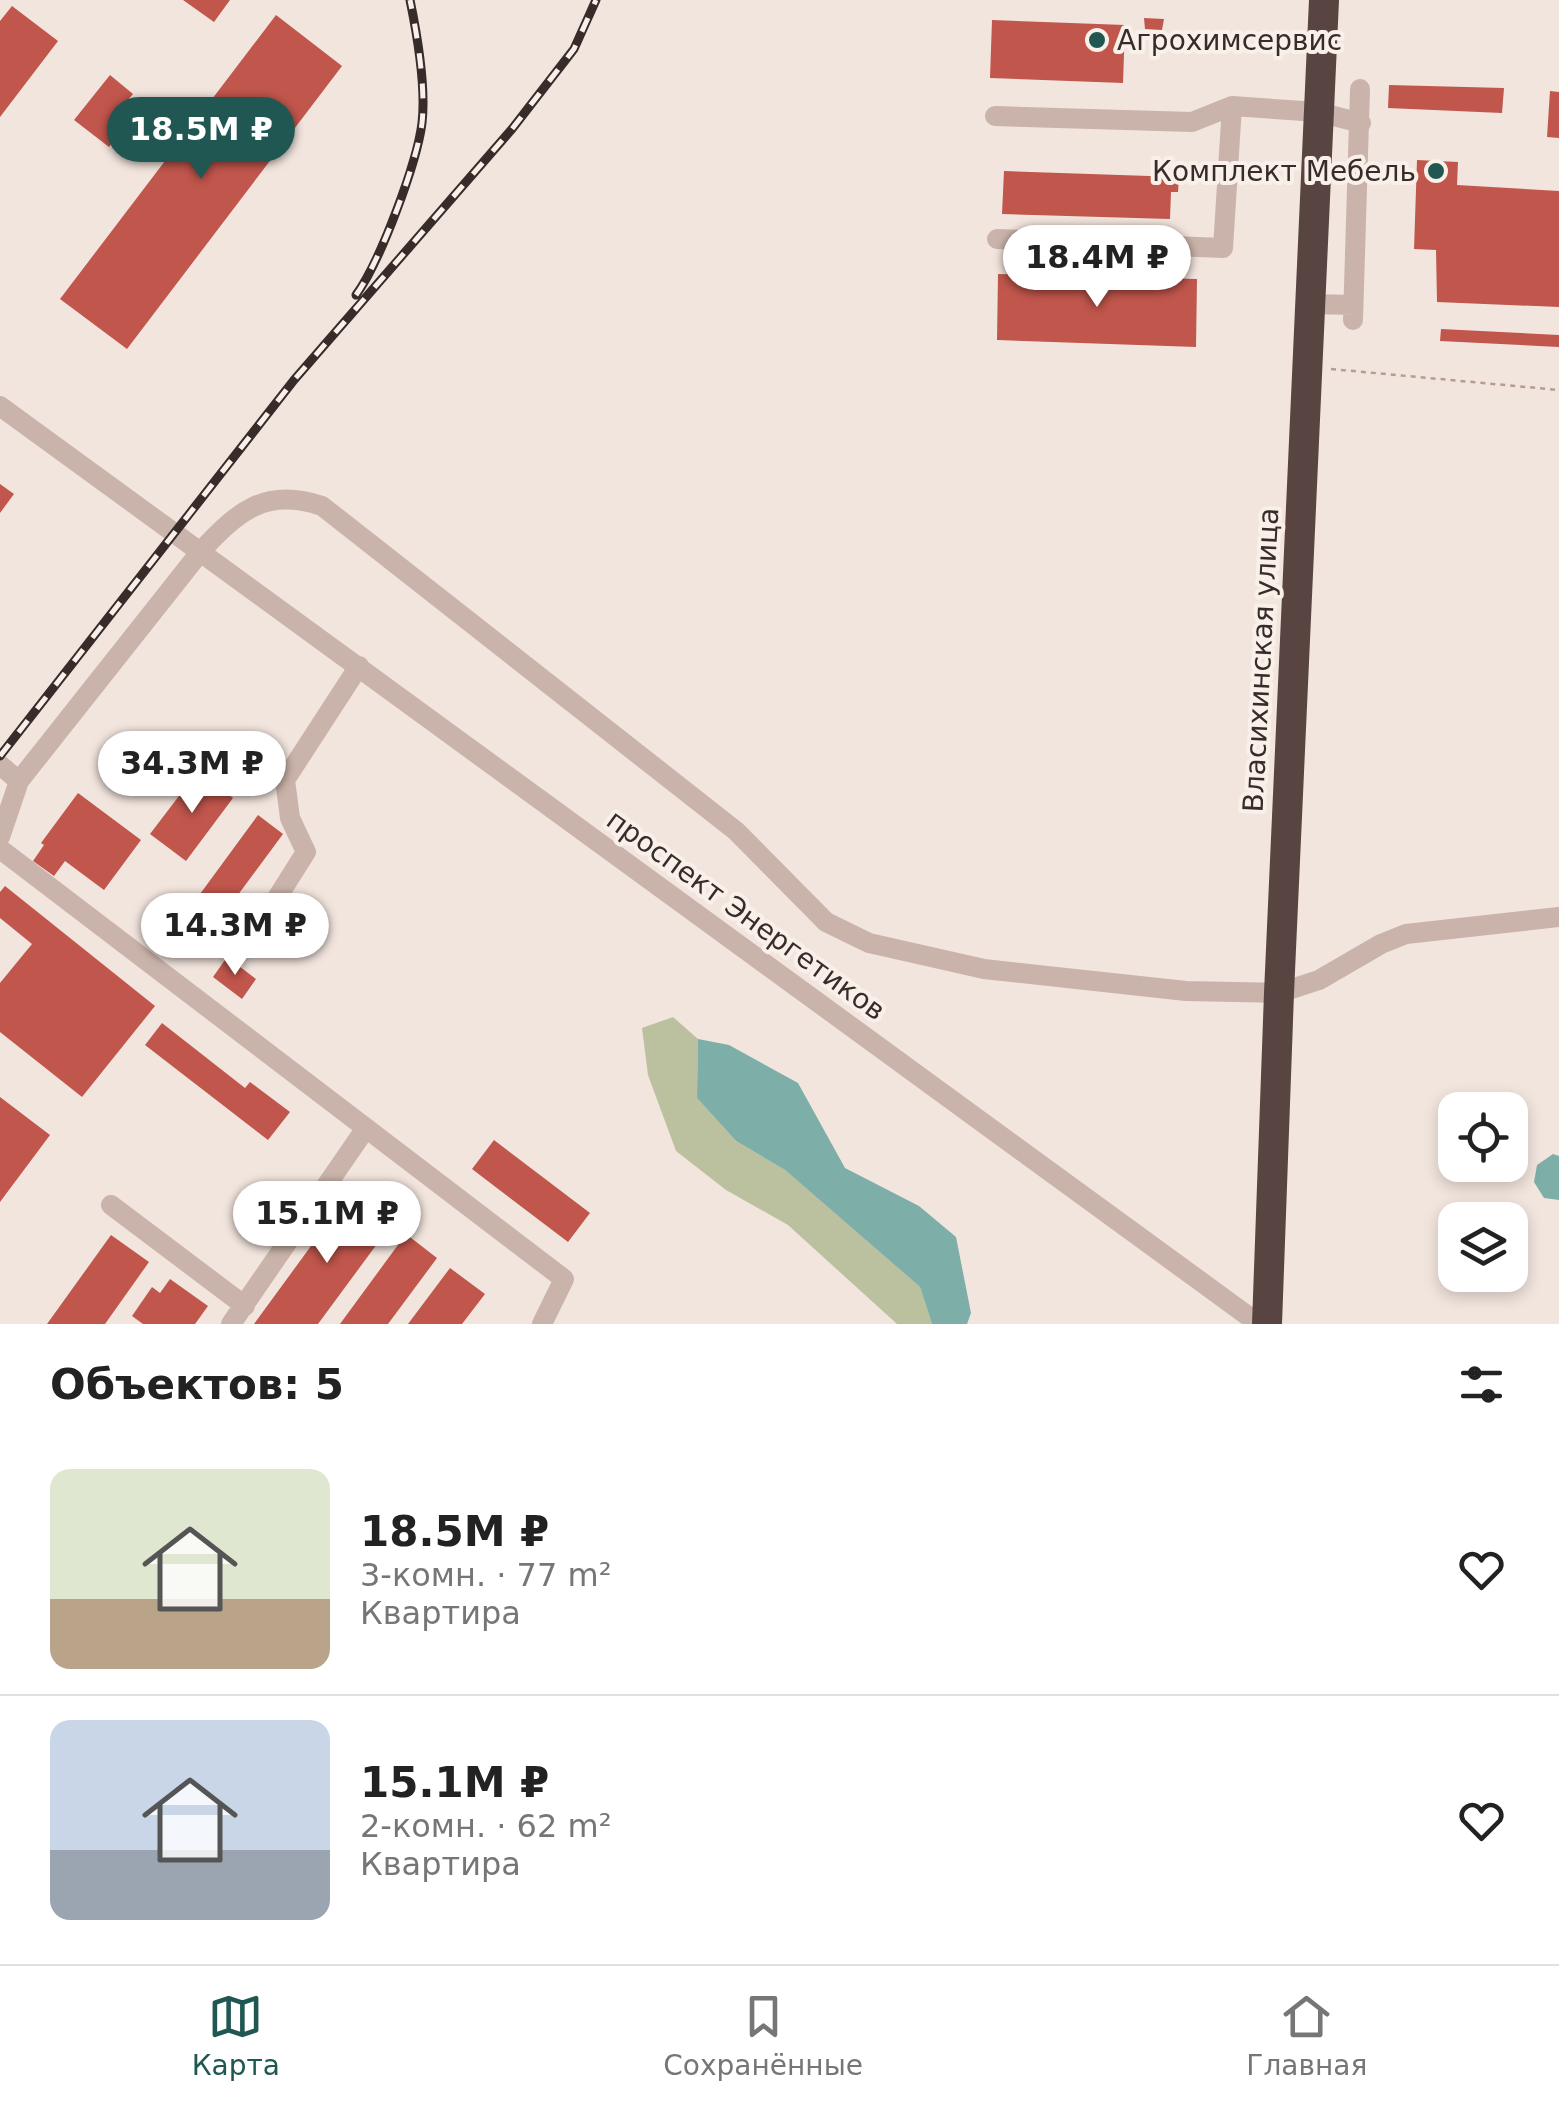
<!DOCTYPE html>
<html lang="ru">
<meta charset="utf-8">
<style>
body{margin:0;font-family:"DejaVu Sans",sans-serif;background:#f6f6f6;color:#222;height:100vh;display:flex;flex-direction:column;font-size:38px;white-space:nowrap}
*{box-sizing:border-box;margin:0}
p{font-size:32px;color:#767676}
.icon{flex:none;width:55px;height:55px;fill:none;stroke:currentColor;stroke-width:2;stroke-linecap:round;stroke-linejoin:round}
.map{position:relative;height:1324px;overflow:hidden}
.panel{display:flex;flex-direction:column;background:#fff;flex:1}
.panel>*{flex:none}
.tools{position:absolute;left:1438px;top:1092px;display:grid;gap:20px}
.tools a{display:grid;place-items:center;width:90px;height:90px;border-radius:20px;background:#fff;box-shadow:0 5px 15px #0003;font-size:50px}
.price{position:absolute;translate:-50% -85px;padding:0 22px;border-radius:35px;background:#fff;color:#222;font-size:32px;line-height:65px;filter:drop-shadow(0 2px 5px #0008)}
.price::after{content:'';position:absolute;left:50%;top:60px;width:30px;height:22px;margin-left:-15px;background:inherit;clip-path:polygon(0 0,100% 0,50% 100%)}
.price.selected{background:#205752;color:#fff}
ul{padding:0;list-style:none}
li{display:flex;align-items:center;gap:30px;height:250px;padding:0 50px}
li+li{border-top:2px solid #e0e0e0}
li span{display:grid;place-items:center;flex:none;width:280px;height:200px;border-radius:20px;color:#555}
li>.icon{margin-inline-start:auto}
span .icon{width:120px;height:120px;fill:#fffc;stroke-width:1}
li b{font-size:42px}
h2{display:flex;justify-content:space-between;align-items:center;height:120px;padding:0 50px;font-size:42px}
.tab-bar{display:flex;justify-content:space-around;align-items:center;height:140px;border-top:2px solid #e0e0e0;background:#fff;font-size:28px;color:#767676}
.tab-bar a{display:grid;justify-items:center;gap:5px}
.tab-bar .selected{color:#205752}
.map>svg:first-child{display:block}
.green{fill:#bbc09e}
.water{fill:#7eaea8}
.building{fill:#c1564c}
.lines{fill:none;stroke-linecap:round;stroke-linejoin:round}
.path{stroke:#b59d94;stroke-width:2.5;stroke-dasharray:5 5;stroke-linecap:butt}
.minor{stroke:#cab3aa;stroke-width:20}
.highway{stroke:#584441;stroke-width:30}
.rail-casing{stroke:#372c29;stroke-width:9}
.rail{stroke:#f9f0ea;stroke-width:5;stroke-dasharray:15;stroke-linecap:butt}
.poi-dot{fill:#205752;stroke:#f9f0ea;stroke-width:4}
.labels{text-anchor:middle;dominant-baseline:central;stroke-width:8;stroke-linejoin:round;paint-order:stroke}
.poi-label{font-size:28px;fill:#372c29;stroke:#f9f0ea;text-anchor:start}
.street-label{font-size:28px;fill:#372c29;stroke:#f9f0ea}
</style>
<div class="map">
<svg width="1559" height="1324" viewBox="0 0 1559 1324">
<rect width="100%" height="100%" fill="#f2e5de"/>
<!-- green -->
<path class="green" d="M673,1017L698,1039L697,1098L736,1141L785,1170L920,1287L932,1324H897L788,1225L726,1190L676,1151L648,1075L642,1028Z"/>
<!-- water -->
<path class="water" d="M698,1039L729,1045L798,1083L845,1168L919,1206L956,1237L971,1313L967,1324H932L920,1287L785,1170L736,1141L697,1098Z
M1553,1154L1559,1156V1200L1544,1198L1534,1182L1537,1165Z"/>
<!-- building -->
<path class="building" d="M183,0H230L214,22Z
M12,6L58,41L0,117V21Z
M276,15L342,66L127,349L60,299Z
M1144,18L1164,19L1162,30L1145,29Z
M992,20L1125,25L1123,83L990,78Z
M110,75L133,94L128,100L139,108L109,147L74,120Z
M1389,85L1504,88L1502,113L1388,108Z
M1550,91L1559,92V138L1547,137Z
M1417,160L1458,162L1457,185L1559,191V307L1437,302L1436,250L1414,249Z
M1004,171L1179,177L1178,192H1171L1170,219L1002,214Z
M998,274L1197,279L1196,347L997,340Z
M1441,329L1559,335V347L1440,341Z
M0,484L14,494L0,513Z
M198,771L233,798L186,861L150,834Z
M78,793L141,840L104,890L65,861L54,876L33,861L44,845L41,843Z
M258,815L283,834L203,942L178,924Z
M5,886L155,1006L82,1097L0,1032V983L32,944L0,918V892Z
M227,957L256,979L242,999L213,977Z
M162,1023L245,1088L250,1082L290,1112L268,1140L145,1045Z
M0,1097L50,1135L0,1202Z
M494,1140L590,1213L568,1242L472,1169Z
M349,1194L391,1225L318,1324H254Z
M406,1234L437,1258L388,1324H340Z
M111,1235L149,1262L105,1324H47Z
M450,1268L485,1294L462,1324H408Z
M170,1279L208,1306L195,1324H143L132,1316L152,1287L160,1293Z"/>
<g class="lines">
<!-- path -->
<path class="path" d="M1331,369L1559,390"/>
<!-- minor -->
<path class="minor" d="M995,116L1192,122L1232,106L1318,112L1361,123
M997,239L1223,248L1232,106
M1310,304L1353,305
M1353,320L1360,89
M0,406L1259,1324
M0,765L19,781
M0,837L19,781L201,551C238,511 266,487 322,506L736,831L826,922L869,943L984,969L1186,991L1279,993L1319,980L1381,944L1406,934L1559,917
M0,849L564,1279L542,1324
M249,942L306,852L290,818L285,780L359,666
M111,1205L245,1306
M231,1324L366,1128"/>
<!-- highway -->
<path class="highway" d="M1267,1324L1279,993L1324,0"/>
<defs>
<path id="rail" d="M356,295C380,262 417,163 422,123C426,88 417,34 410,0
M0,756L294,380L512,129L574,49L596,0"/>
</defs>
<!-- rail casing -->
<use href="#rail" class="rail-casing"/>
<!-- rail -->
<use href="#rail" class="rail"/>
</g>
<!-- markers -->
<g class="poi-dot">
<circle cx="1097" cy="40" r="10"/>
<circle cx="1436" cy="171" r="10"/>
</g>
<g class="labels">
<!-- poi labels -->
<g class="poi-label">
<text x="1117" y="40">Агрохимсервис</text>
<text x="1416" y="171" text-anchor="end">Комплект Мебель</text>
</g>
<!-- street labels -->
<g class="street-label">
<text transform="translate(1261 660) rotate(-87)">Власихинская улица</text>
<text transform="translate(746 915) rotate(36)">проспект Энергетиков</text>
</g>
</g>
</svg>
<div class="tools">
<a><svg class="icon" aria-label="locate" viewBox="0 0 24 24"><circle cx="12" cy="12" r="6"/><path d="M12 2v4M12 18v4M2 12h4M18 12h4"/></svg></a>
<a><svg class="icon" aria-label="layers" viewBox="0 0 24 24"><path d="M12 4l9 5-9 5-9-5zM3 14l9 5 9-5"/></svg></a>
</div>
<b class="price selected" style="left:201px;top:182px">18.5M ₽</b>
<b class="price" style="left:1097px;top:310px">18.4M ₽</b>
<b class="price" style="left:192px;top:816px">34.3M ₽</b>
<b class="price" style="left:235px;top:978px">14.3M ₽</b>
<b class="price" style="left:327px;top:1266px">15.1M ₽</b>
</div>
<section class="panel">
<h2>Объектов: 5<svg class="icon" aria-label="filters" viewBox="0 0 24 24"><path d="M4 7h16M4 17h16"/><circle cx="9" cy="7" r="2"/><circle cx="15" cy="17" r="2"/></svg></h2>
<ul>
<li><span style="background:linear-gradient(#dfe7d0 65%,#b9a48a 0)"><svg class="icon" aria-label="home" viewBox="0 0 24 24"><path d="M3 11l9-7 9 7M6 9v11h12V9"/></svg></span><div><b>18.5M ₽</b><p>3-комн. · 77 m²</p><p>Квартира</p></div><svg class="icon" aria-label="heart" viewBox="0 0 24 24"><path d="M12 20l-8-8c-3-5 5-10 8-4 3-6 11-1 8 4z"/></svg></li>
<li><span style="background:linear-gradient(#c9d6e8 65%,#9aa5b1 0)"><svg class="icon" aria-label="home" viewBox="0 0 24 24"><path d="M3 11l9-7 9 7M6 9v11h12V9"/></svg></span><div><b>15.1M ₽</b><p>2-комн. · 62 m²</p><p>Квартира</p></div><svg class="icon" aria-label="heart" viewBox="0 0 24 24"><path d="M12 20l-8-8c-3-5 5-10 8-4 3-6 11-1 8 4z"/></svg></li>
</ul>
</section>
<nav class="tab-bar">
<a class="selected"><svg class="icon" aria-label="map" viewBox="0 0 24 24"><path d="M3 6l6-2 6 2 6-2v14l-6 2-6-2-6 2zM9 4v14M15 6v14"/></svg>Карта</a>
<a><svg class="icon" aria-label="saved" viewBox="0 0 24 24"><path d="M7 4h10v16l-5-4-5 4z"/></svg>Сохранённые</a>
<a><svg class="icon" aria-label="home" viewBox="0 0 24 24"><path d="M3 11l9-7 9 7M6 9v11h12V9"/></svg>Главная</a>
</nav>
